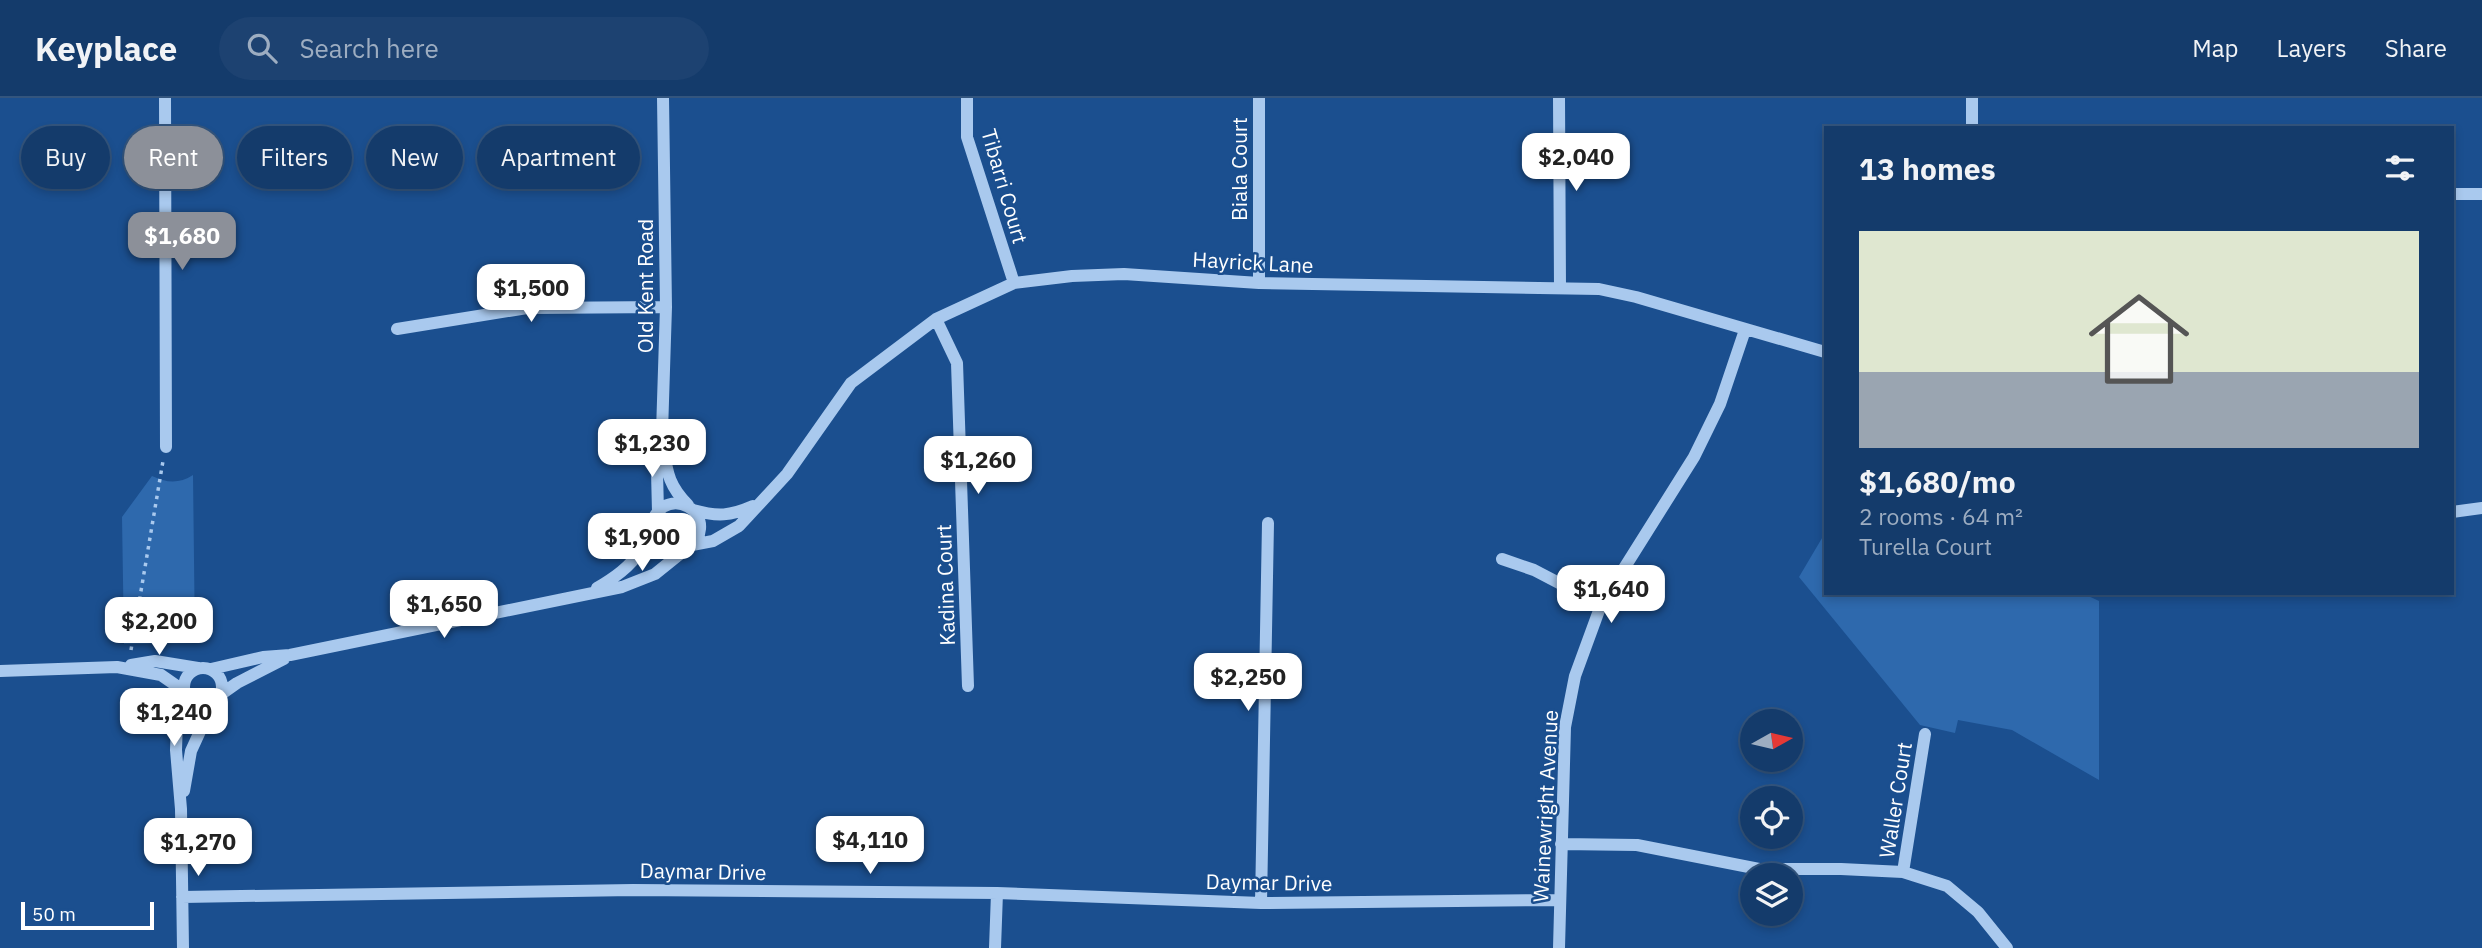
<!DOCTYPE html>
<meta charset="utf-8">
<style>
body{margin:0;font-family:"IBM Plex Sans",sans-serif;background:#1d4271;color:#f1f3f6;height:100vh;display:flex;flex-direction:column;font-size:26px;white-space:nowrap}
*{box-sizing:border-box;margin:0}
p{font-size:23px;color:#9dadc1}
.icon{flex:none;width:38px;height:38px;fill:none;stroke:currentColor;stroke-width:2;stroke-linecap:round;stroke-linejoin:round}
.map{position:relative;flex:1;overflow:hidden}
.side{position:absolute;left:1824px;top:28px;width:630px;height:469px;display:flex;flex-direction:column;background:#143b6b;border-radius:0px;box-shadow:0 4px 10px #0003,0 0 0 2px #33557e}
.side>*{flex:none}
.banner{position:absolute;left:21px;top:28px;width:665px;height:63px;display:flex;gap:14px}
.needle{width:46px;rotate:82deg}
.fabs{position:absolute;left:1740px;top:611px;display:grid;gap:14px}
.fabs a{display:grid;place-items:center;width:63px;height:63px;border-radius:50%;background:#143b6b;box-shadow:0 4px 10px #0003,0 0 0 2px #33557e;font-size:35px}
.scale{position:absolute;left:21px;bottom:18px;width:133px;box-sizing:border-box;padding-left:7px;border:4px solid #fff;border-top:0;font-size:19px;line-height:24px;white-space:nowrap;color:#fff;-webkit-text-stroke:5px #1b4f8f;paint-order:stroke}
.price{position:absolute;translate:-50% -60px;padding:0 16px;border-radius:14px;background:#fff;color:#222;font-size:23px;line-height:46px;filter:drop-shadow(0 2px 4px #0008)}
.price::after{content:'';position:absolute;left:50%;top:42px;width:21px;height:16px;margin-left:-10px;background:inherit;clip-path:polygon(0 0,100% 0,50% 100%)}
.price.active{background:#8c9099;color:#fff}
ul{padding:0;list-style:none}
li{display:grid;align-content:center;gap:14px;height:371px;padding:0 35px}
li+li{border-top:2px solid #33557e}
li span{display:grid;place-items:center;height:217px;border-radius:0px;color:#555}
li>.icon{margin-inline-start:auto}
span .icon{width:126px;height:126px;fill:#fffc;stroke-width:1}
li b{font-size:30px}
h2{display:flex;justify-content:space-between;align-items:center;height:84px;padding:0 35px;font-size:30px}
.pill{padding:0 24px;border-radius:32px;background:#143b6b;box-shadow:0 4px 10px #0003,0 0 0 2px #33557e;font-size:24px;line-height:63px}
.pill.active{background:#8c9099;color:#fff}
header{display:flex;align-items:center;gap:42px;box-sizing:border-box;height:98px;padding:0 35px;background:#143b6b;border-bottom:2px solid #33557e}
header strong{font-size:33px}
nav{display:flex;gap:38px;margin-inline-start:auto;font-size:24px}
.search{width:490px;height:63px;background:#1d4271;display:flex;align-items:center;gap:18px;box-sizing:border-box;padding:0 24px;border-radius:38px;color:#9dadc1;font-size:26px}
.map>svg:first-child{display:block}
.green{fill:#2e69ad}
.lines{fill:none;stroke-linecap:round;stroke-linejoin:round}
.path{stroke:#a9c9ee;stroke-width:3.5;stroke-dasharray:3.5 5;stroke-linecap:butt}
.minor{stroke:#a9c9ee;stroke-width:12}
.labels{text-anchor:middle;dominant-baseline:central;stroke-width:5;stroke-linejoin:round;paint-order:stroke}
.street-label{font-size:21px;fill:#fff;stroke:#1b4f8f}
</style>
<header>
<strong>Keyplace</strong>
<div class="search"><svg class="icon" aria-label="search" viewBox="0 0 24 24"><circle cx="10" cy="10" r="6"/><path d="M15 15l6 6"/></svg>Search here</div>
<nav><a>Map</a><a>Layers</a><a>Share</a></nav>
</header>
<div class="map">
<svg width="2482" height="850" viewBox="0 0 2482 850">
<rect width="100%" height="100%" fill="#1b4f8f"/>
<!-- green -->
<path class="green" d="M193,377L195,545L124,546L122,419L152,378C167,385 179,386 193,377Z
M1825,435V495H2082L2099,503V682L2012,632L1958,622L1955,635L1920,627L1799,479Z"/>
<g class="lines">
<!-- path -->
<path class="path" d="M131,552L163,363"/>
<!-- minor -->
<path class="minor" d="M165,0L166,349
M967,0V39L1014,185
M1259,0V185
M1559,0L1560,190
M1972,30V0
M2452,96H2482
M936,221L957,265L968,588
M397,231L527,210L666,209
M664,352C667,376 670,389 688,407
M693,412C718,419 730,418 753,408
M658,414L657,373L662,334L666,209L663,0
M2452,414L2482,410
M692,447L713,443L739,428L787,376L851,285L936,221L1014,185L1072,178L1124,176L1259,185L1599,191L1636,199L1825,254
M1502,461L1534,472L1601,507
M597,490C614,480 630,469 641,452C648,439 650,418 663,409C679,399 702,411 700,431C697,463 648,458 654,421
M131,567L155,563L198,570
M184 589a19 19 0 1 1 38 0a19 19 0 1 1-38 0Z
M211,571L263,559L290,557L622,489L655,476L686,451
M0,573L117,569L161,577L184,593
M220,597L237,585L284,561
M184,693L191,653L213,605
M1561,746L1637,747L1759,771H1841L1903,774L1947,788L1978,814L2007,850
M1903,774L1925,636
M182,799L633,792L997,795L1261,805L1559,802
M1261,805L1268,425
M183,850L181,711L176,652L177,622L180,607L186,597
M995,850L997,795
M1559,850L1565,629L1575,578L1601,507L1694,359L1720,306L1745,232"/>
</g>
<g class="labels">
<!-- street labels -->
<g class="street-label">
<text transform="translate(1239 71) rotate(-90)">Biala Court</text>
<text transform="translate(1005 88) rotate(74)">Tibarri Court</text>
<text transform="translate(1253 164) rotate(3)">Hayrick Lane</text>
<text transform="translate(645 188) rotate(-90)">Old Kent Road</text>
<text transform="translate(945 487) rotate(-92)">Kadina Court</text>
<text transform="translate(1895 702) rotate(-81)">Waller Court</text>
<text transform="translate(1545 708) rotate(-87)">Wainewright Avenue</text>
<text transform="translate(703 773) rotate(1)">Daymar Drive</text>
<text transform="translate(1269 784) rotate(1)">Daymar Drive</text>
</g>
</g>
</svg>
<div class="fabs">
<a><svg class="needle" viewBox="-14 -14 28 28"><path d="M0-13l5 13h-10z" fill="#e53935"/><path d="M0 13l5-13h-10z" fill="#9dadc1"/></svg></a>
<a><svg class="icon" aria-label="locate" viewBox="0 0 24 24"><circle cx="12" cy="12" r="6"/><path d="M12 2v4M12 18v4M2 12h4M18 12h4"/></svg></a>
<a><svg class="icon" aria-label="layers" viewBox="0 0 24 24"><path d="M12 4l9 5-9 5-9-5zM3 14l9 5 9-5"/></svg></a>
</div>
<div class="scale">50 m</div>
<b class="price" style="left:1576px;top:95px">$2,040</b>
<b class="price active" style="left:182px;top:174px">$1,680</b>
<b class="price" style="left:531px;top:226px">$1,500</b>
<b class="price" style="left:652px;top:381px">$1,230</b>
<b class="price" style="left:978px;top:398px">$1,260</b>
<b class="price" style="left:642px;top:475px">$1,900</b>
<b class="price" style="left:1611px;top:527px">$1,640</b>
<b class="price" style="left:444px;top:542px">$1,650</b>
<b class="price" style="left:159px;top:559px">$2,200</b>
<b class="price" style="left:1248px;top:615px">$2,250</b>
<b class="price" style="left:174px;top:650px">$1,240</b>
<b class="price" style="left:870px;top:778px">$4,110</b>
<b class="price" style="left:198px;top:780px">$1,270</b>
<div class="banner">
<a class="pill">Buy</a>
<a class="pill active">Rent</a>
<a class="pill">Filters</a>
<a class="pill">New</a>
<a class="pill">Apartment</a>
</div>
<section class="side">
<h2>13 homes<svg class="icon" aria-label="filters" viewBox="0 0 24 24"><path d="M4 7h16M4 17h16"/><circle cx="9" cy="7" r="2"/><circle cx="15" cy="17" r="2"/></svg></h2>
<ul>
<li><span style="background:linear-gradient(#dfe7d0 65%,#9aa5b1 0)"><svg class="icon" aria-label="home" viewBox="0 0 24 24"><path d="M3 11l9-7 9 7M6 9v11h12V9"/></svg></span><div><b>$1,680/mo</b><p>2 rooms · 64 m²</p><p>Turella Court</p></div></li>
</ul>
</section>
</div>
